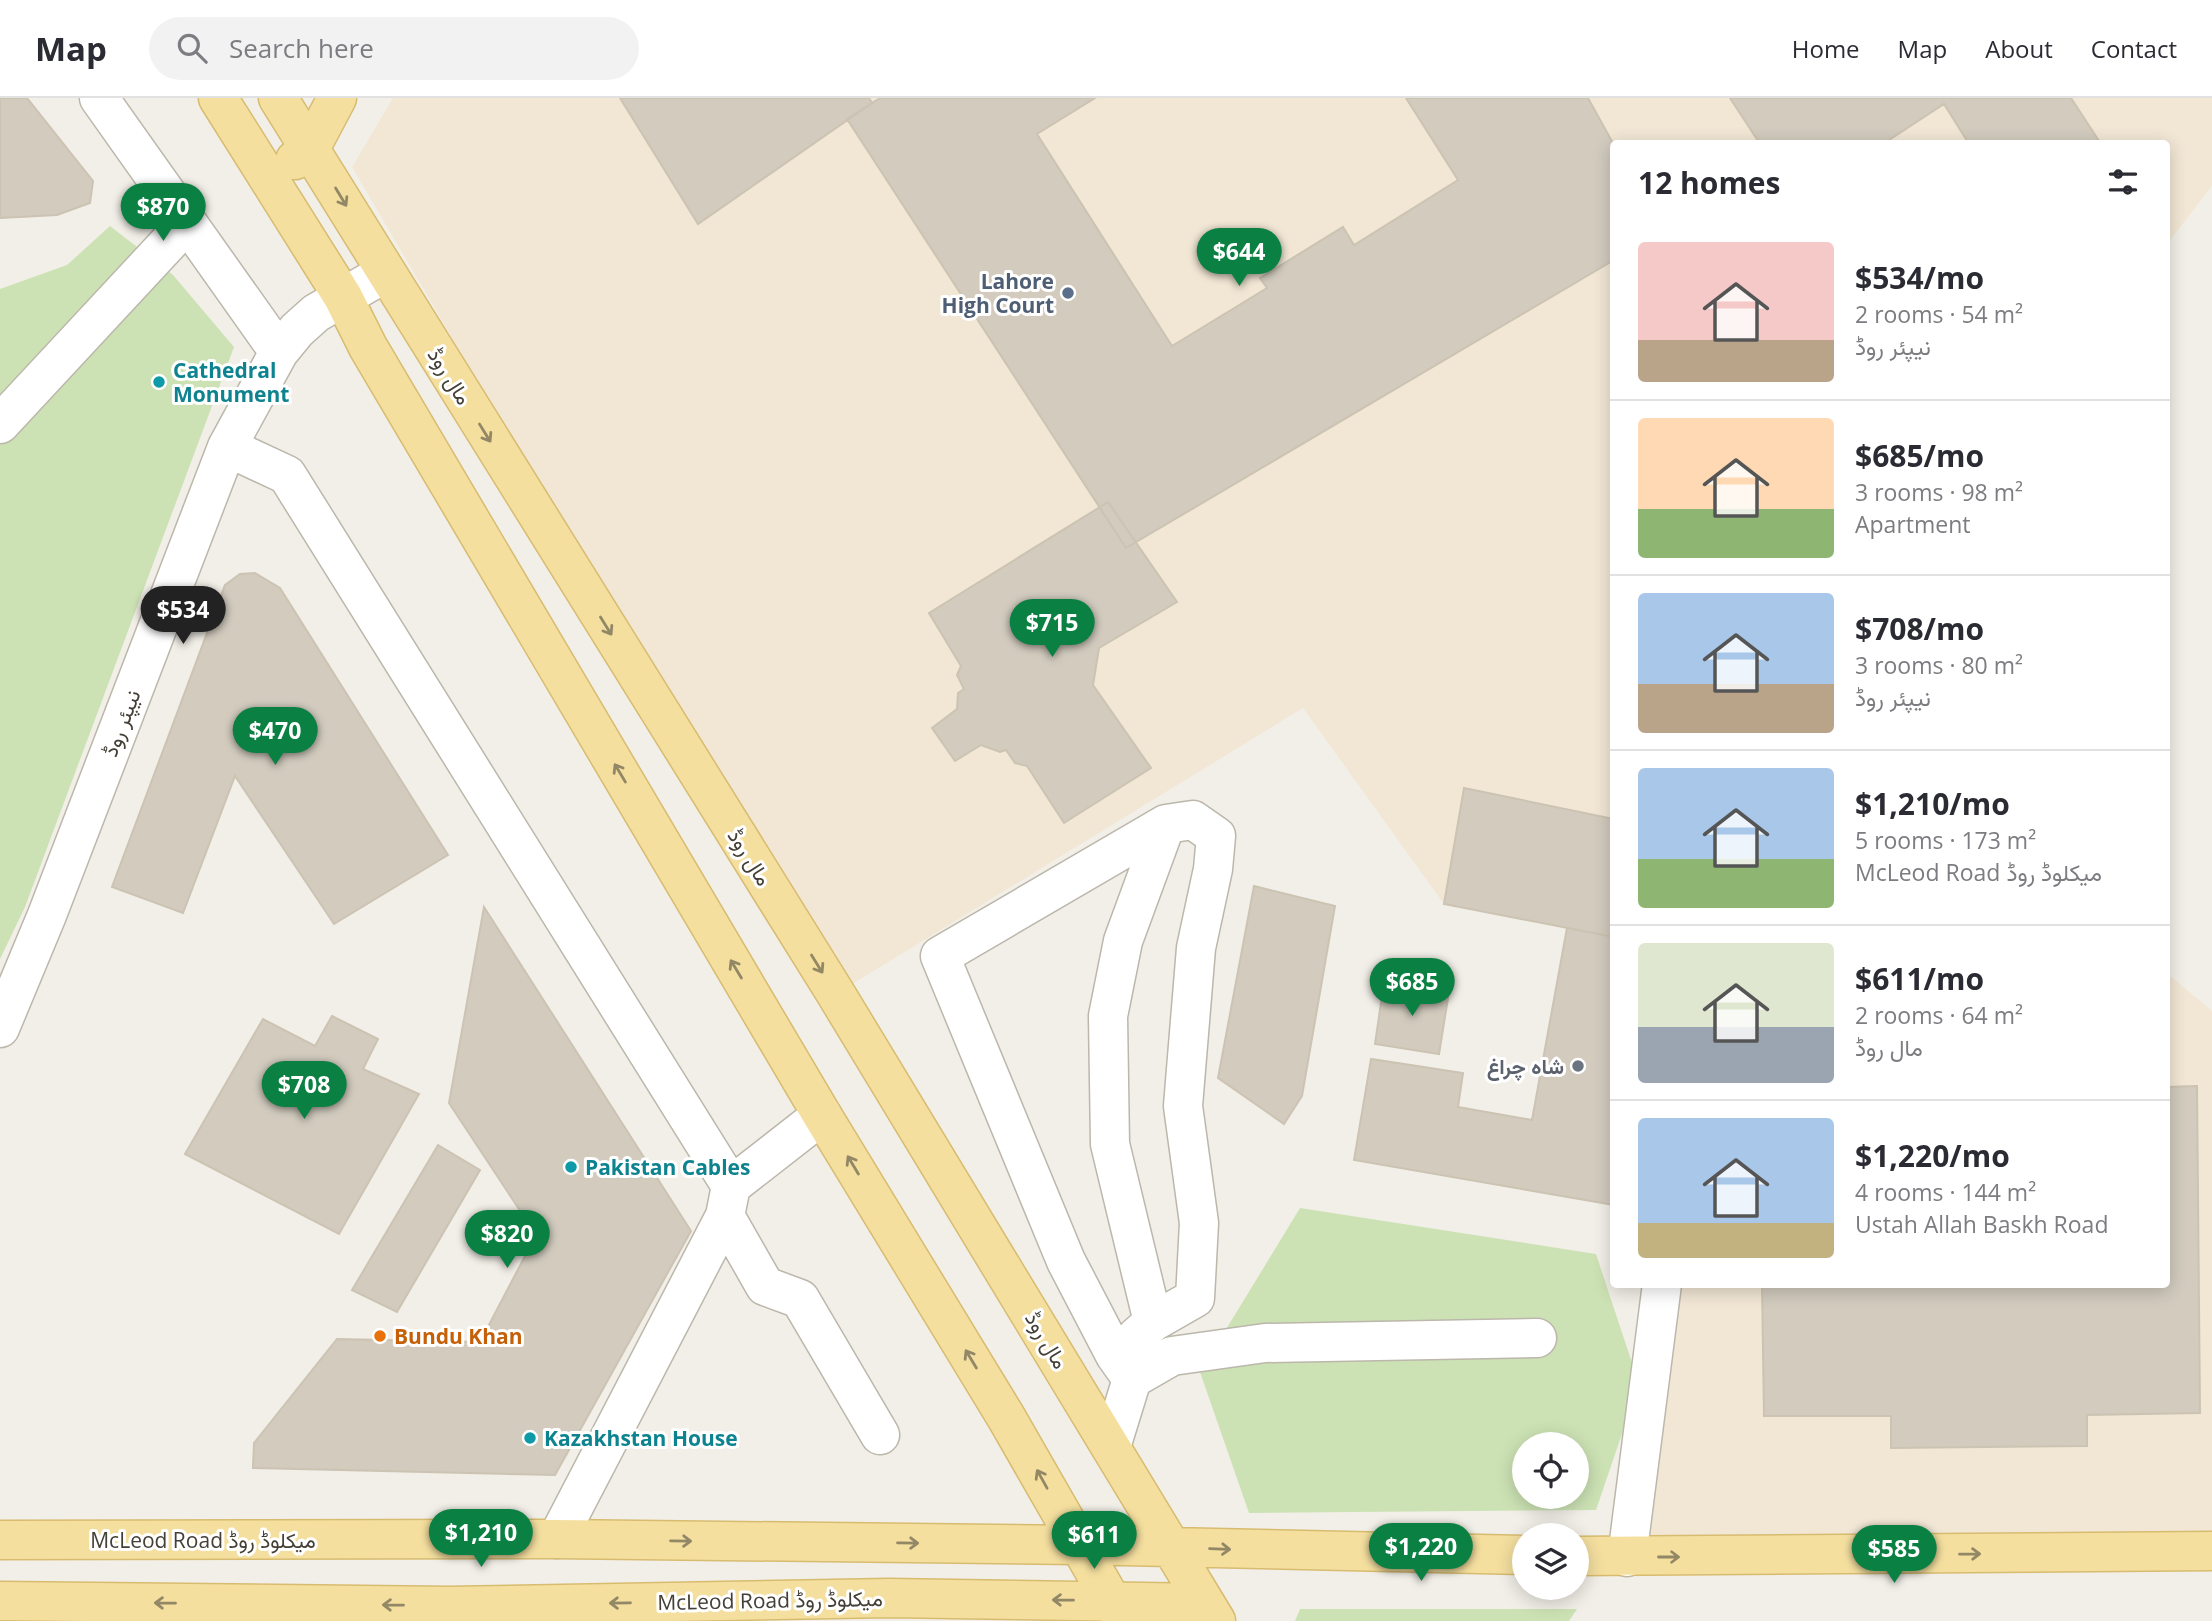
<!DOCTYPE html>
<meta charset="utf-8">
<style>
body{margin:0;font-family:"Open Sans",Vazirmatn,sans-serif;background:#f2f2f3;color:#2b2b33;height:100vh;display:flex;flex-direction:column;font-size:26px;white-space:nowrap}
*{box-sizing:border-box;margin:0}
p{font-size:23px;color:#7c7c81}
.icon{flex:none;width:38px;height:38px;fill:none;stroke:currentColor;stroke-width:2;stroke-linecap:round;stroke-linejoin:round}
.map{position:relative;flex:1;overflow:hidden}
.sheet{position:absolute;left:1610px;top:42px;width:560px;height:1148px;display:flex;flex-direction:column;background:#fff;border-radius:7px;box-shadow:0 4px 18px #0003}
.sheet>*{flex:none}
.fabs{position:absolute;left:1512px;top:1334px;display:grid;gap:14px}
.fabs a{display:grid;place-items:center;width:77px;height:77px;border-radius:50%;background:#fff;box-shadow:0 4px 18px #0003;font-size:35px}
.price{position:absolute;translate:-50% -60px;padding:0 16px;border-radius:24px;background:#0b8043;color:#fff;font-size:23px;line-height:46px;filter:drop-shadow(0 2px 4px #0008)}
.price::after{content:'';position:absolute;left:50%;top:42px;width:21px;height:16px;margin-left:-10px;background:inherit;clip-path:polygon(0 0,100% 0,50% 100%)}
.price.active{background:#222;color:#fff}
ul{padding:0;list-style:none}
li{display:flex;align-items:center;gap:21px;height:175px;padding:0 28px}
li+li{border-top:2px solid #e1e1e2}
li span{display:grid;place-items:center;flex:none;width:196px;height:140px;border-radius:7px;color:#555}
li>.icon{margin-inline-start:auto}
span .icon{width:84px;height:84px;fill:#fffc;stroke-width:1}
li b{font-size:30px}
h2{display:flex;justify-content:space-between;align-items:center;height:84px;padding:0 28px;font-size:30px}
header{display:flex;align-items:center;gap:42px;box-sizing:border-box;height:98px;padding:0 35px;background:#fff;border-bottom:2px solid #e1e1e2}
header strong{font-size:33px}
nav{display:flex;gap:38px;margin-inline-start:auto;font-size:24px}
.search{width:490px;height:63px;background:#f2f2f3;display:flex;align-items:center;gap:18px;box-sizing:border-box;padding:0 24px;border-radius:38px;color:#7c7c81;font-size:26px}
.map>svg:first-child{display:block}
.commercial{fill:#f2e7d5}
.green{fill:#cce2b4;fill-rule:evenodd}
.building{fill:#d2cbbe;stroke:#ccc3b2;stroke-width:2}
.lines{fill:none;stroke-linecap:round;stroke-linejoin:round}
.minor-casing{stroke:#bcb7ab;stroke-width:41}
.major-casing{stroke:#d7bc70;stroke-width:41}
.minor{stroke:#fff;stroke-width:38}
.major{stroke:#f4df9f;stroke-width:38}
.oneway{stroke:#938866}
.service-dot{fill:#5c6f8a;stroke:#fff;stroke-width:2.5}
.culture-dot{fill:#0f9aa8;stroke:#fff;stroke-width:2.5}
.worship-dot{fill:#6b7280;stroke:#fff;stroke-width:2.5}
.food-dot{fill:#e8710a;stroke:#fff;stroke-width:2.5}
.labels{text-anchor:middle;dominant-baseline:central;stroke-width:6;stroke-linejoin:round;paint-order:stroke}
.service-label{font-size:21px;font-weight:bold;fill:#4e5e75;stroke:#fff;text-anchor:end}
.culture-label{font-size:21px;font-weight:bold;fill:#0d838f;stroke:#fff;text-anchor:start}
.street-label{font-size:21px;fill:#444037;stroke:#fff}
.worship-label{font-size:21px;font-weight:bold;fill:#5b616d;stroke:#fff;text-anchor:end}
.food-label{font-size:21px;font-weight:bold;fill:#c56008;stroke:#fff;text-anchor:start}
</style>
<header>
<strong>Map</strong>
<div class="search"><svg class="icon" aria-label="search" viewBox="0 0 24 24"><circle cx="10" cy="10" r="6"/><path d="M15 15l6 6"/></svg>Search here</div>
<nav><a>Home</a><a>Map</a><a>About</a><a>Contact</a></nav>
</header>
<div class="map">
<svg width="2212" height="1523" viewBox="0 0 2212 1523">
<rect width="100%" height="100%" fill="#f2efe8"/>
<!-- commercial -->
<path class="commercial" d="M393,0H2212V88L2167,146L2166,46H1614L1613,839L1444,806L1303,610L836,896L352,69Z
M2167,875L2212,913V1449L1627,1459L1648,1187L2166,1186Z"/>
<!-- green -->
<path class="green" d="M110,128L173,177L234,249L25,809L0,861V191L67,167Z
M1300,1110L1596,1156L1639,1286L1596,1412L1249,1415L1200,1274ZM1524,1346H1577V1398H1524Z
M1300,1511H1577L1569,1523H1295Z"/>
<!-- building -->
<path class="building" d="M0,0H27L93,83L90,105L57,117L0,120Z
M620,0H869L872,5L698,126Z
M880,0H1095L1037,36L1172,248L1267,190L1260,180L1343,129L1354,147L1458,82L1406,0H1588L1614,47V162L1126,450L847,21Z
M1730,0H2071L2101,46H1969L1944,6L1883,46H1760Z
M1108,404L1177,504L1099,550L1093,587L1151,670L1064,725L1027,668L1015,665L1006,652L1000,654L981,647L955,663L932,630L957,611L958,595L964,591L957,577L961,568L929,515Z
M255,475L280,490L448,757L334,826L235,678L183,815L112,789L225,487L240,476Z
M1464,690L1614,721V839L1444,806Z
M1254,788L1335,808L1302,998L1284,1026L1218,980Z
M484,809L691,1133L555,1377L253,1370L254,1345L337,1241L480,1244L536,1137L449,1005Z
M1567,830L1614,839V1107L1354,1062L1371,961L1463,975L1458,1009L1532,1022Z
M1384,884L1449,894L1439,956L1375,946Z
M332,918L378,941L363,971L419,996L339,1136L185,1056L263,921L315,948Z
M2197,988L2200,1315L2087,1317V1348L1891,1350V1318H1764L1762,1186H2166V989Z
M438,1047L480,1072L397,1214L352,1192Z"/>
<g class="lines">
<defs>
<path id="minor" d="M99,0L279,254
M0,326L186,126
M227,349L287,377L731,1088
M0,930L47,817L227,349L279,254L297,232L316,215L385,175
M725,1118L765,1188L800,1201L880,1337
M1136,1239L1153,1224L1195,1200L1199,1125L1183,1008L1196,850L1213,771L1216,738L1193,722L1166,726
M1132,1281L1115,1257L1066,1163L940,858L1166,726L1123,843L1108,918L1110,1046L1153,1224
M1111,1349L1132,1281L1172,1258L1265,1245L1537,1240
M557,1441L725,1118L731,1088L822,1017
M1627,1459L1662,1186"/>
<path id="major" d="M218,0L343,199L368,249L822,1017L1006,1319L1123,1523
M278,0L836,896L1216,1523
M295,62L311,49L337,0
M0,1442L557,1441L1079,1447L1524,1457
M1577,1458L2212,1453
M0,1503L449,1508L889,1500L1205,1505"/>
</defs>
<!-- minor casing -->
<use href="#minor" class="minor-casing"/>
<!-- major casing -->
<use href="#major" class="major-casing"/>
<!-- minor -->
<use href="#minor" class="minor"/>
<!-- major -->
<use href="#major" class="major"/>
</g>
<!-- one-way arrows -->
<defs><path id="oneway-shaft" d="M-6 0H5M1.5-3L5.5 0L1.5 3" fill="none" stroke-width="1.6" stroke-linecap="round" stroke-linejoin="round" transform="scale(1.75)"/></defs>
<g class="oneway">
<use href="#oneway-shaft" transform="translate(341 99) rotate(59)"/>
<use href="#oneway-shaft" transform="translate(485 335) rotate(58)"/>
<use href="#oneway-shaft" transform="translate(606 528) rotate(58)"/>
<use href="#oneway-shaft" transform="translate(620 675) rotate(-121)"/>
<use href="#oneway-shaft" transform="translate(817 866) rotate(58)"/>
<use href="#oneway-shaft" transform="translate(736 871) rotate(-121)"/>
<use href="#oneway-shaft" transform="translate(853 1067) rotate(-121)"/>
<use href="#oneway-shaft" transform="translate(971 1261) rotate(-121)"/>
<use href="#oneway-shaft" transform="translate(1042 1381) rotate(-119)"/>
<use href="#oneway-shaft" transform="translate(681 1443) rotate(1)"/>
<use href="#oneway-shaft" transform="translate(908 1445) rotate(1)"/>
<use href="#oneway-shaft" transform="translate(1220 1451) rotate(2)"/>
<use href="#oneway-shaft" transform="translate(1970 1456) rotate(-1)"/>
<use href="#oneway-shaft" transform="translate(1669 1459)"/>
<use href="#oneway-shaft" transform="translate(1063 1502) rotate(-179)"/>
<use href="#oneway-shaft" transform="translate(165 1505) rotate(-179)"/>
<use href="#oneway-shaft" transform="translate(620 1505) rotate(179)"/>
<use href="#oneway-shaft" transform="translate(393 1507) rotate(-179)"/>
</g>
<!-- markers -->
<circle class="service-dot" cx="1068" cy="195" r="7"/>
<g class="culture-dot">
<circle cx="159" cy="284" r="7"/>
<circle cx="571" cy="1069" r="7"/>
<circle cx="530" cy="1340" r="7"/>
</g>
<circle class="worship-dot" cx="1578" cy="968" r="7"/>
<circle class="food-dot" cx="380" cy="1238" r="7"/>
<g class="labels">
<!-- service labels -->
<g class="service-label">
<text x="1054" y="183">Lahore<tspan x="1054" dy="24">High Court</tspan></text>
</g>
<!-- culture labels -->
<g class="culture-label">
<text x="173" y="272">Cathedral<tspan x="173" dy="24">Monument</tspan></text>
<text x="585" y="1069">Pakistan Cables</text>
<text x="544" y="1340">Kazakhstan House</text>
</g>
<!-- street labels -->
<g class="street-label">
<text transform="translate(450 278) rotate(58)">مال روڈ</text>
<text transform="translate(121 625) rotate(-69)">نیپئر روڈ</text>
<text transform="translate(750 759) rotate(58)">مال روڈ</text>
<text transform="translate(1047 1242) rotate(59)">مال روڈ</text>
<text x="203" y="1442">McLeod Road میکلوڈ روڈ</text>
<text transform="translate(770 1502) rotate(-1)">McLeod Road میکلوڈ روڈ</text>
</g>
<!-- worship labels -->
<g class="worship-label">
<text x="1564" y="968">شاہ چراغ</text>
</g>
<!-- food labels -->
<g class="food-label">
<text x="394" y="1238">Bundu Khan</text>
</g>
</g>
</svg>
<div class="fabs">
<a><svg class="icon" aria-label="locate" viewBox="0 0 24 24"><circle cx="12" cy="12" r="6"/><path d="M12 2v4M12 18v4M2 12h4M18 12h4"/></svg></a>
<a><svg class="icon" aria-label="layers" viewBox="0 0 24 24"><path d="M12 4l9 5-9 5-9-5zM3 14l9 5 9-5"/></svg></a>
</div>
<b class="price" style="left:163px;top:145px">$870</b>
<b class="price" style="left:1239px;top:190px">$644</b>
<b class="price active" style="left:183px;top:548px">$534</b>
<b class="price" style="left:1052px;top:561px">$715</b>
<b class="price" style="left:275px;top:669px">$470</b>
<b class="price" style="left:1412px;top:920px">$685</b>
<b class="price" style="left:304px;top:1023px">$708</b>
<b class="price" style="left:507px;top:1172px">$820</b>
<b class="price" style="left:481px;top:1471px">$1,210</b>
<b class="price" style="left:1094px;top:1473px">$611</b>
<b class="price" style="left:1421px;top:1485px">$1,220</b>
<b class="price" style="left:1894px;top:1487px">$585</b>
<section class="sheet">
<h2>12 homes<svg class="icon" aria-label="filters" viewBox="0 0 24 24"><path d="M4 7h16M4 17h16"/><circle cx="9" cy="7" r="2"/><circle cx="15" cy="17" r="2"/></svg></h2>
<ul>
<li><span style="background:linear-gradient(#f6c9c9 70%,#b9a48a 0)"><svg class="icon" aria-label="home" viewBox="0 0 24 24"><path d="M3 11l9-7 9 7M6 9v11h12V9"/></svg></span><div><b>$534/mo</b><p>2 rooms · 54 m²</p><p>نیپئر روڈ</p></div></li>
<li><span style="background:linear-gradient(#ffd9b3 65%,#8fb573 0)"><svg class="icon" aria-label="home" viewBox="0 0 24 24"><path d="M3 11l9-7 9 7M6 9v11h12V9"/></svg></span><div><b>$685/mo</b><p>3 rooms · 98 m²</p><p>Apartment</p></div></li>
<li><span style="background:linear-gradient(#a9c7e8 65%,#b9a48a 0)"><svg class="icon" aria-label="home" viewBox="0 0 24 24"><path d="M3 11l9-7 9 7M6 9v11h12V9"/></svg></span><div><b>$708/mo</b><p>3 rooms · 80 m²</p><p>نیپئر روڈ</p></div></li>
<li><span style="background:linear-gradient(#a9c7e8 65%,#8fb573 0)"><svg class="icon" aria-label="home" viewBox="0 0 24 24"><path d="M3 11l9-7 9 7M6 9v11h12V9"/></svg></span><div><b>$1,210/mo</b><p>5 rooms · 173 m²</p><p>McLeod Road میکلوڈ روڈ</p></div></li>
<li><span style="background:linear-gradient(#dfe7d0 60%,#9aa5b1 0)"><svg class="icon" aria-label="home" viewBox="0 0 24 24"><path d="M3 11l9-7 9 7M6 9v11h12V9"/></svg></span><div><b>$611/mo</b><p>2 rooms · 64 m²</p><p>مال روڈ</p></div></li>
<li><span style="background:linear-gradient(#a9c7e8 75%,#c2b280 0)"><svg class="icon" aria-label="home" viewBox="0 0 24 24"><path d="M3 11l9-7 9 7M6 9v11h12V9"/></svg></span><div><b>$1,220/mo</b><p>4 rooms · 144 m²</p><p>Ustah Allah Baskh Road</p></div></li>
</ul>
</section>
</div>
